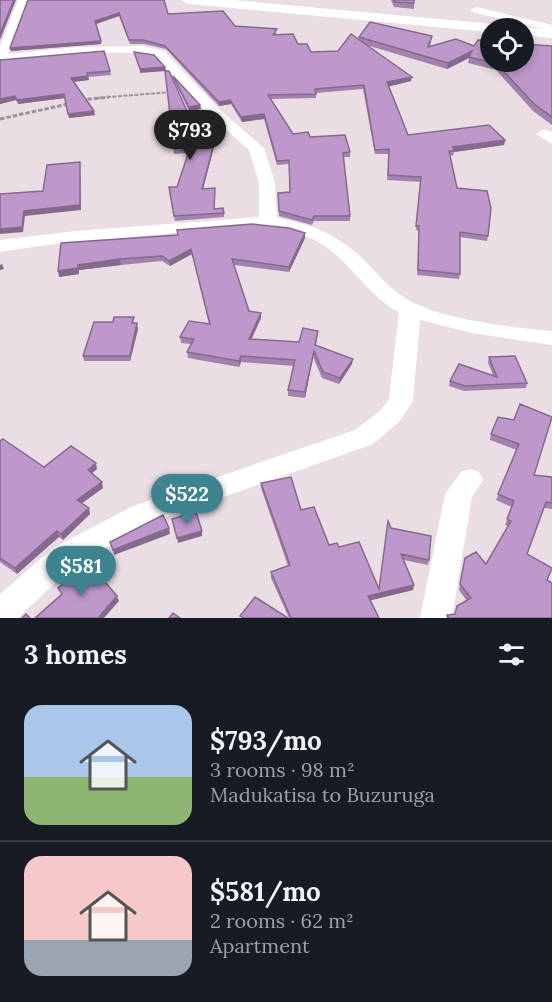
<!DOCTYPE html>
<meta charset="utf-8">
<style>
body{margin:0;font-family:Lora,serif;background:#242831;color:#f1f3f6;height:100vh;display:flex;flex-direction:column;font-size:22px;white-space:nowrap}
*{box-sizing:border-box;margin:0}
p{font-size:20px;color:#9ea1a6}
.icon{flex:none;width:33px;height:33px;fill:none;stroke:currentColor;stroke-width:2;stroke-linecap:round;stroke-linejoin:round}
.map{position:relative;height:618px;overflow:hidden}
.details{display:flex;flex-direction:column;background:#171b24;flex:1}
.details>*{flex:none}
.controls{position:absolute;left:480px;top:18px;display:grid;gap:12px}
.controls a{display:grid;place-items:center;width:54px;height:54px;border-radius:50%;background:#171b24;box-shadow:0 3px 9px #0003;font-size:30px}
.price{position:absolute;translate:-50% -51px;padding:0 14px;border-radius:21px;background:#3e8490;color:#fff;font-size:20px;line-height:39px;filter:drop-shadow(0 2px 3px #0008)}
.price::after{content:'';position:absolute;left:50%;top:36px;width:18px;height:14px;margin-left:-9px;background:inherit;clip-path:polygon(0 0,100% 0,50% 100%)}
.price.selected{background:#222;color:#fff}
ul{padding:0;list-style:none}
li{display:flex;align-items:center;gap:18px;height:150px;padding:0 24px}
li+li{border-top:2px solid #363941}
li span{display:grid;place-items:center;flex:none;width:168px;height:120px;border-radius:18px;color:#555}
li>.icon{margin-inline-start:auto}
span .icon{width:72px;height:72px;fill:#fffc;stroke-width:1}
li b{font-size:26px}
h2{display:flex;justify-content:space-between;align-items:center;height:72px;padding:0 24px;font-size:26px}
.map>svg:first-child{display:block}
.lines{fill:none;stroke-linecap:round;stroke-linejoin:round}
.path-far1{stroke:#9e9499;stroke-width:2;stroke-dasharray:4 1.5;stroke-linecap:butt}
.path{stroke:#9e9499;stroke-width:3;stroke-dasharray:4.5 2;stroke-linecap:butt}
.minor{fill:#fff;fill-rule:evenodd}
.major{fill:#fff;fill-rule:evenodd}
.wall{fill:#a383ae}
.shaded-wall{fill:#856a8d}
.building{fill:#be98ca;stroke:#856a8d;stroke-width:1.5}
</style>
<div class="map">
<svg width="552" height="618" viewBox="0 0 552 618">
<rect width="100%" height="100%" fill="#ebdde4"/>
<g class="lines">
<!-- path-far1 -->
<path class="path-far1" d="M96,98L172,92"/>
<!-- path -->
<path class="path" d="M81,100L109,97
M0,119L68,104"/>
<!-- minor -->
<path class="minor" d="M18,0H28L8,54L78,47L143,46L164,51L220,110L264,148L275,183L277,218C312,224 339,235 365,261C378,274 390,289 405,298C439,320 512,327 552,331V345L472,333L420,320L413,401L399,422L373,444L153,522L73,566L18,618H0V594L53,548L133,506L355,430L381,410L389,399L399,312C364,294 346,252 308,237C261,218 204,231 154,235C103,240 51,243 0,252V240L76,231L259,217V183L249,150L210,116L156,57C112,46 46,58 0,62V46Z
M476,7L552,25V31L472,12L471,10Z
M544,129L552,132V144L536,134Z
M470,469L479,472L483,480L472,497L452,618H420L445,494L461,472Z"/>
<!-- major -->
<path class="major" d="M181,0H233L493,24L500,28H490V32L188,4Z
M524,27L552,30V38L524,35V28H518Z"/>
</g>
<!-- wall -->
<path class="wall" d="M28,0L168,14L277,33L275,35L298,44L311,52L338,51L359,40V37L432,36L430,47L552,46V125L533,111L496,70L468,63L469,58L447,69L366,45L411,81L389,86L408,135L505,140L504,145L454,152L453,156L450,155L457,188L488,236L487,241L460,237V274L459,279L417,275L419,231L416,230L421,182L387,180L389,154H375L363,89L316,93V98L270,99L293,134L310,137L350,152V157H343L350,216V221H314L312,225L279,216L278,193L290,192L289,164L277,165L264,119L242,122L231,104L219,106L166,49L144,44H130L119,16L96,24L101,44L11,51L10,48Z
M391,0H414V9L394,7Z
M0,59L110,71L111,75L88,77L89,80L73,82L95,115L69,118L65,98L18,104L16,100L0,104Z
M165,71L200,140L215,143L203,189L215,209L224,213V217L175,221L169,192L177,187L188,153L174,154Z
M173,76L201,109L189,111L174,80Z
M305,238L289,272L234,265L249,311L261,313V318L251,339L299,342L318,331L316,345L352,364L339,384L322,378L313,357L305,398L288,396V390L294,366L241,362L239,367L188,358L187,352L191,344L181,343L180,337L209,324L192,254L170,266L162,261L121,265L79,270V274L59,277L61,243Z
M134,322V323L138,329L130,361H84L83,356Z
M489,357L527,383L526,388L464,391L449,386L450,381L493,375L488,363Z
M514,420L534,475L552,477V509L544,508L527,554L547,580L552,618H446L447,615L455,614L467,601L459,590L465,558L486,564L508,526L505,525L512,507L496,500L517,450L490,440L491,434Z
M0,441L44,467L97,469L92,473L103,488L82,503L90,514L63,540L59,537L54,540L17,574L0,562Z
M261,483L301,510L329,545L339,547L379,589L391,528L429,560L428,565L404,560L413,590L371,600L379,618H289L271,578V572L288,566L261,488Z"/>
<!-- shaded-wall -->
<path class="shaded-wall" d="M14,0H16L0,40V34Z
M119,13V16L96,24L95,21Z
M101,41V44L11,51L10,48Z
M472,51L471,57L447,69L448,63Z
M165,67L166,71L140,73V69Z
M88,76L89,80L71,82V78Z
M412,77L411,81L387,87V82Z
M64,94L65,98L18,104L17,100Z
M15,96L16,100L0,104V99Z
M230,100L231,104L219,106V102Z
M200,105L201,109L189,111V107Z
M94,111L95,115L69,118L68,114Z
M264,114V119L242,122L241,117Z
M215,139V143L202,193V189Z
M505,140L504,145L454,152L453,147Z
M80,162L81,210L25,216L23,232L0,234V229L24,211Z
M305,233V238L289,272V267Z
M191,249L192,254L170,266L169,261Z
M120,259L121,265L79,270V274L59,277L58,271L78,265Z
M2,264L4,269L0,270V265Z
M261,313V318L249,345V339Z
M137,323L138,329L130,361V356Z
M314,351L313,357L305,398V392Z
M241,356V362L239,367V361Z
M353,359L352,364L339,384L340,378Z
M96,463L97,469L89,476L88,470Z
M102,482L103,488L78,506L77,500Z
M89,508L90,514L63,540L61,534Z
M169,528L170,534L114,555L113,550Z
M57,531L59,537L17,574L15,568Z
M202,531V536L178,543L177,538Z
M414,585L413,590L368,601V596Z
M117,596L119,601L104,618H98Z"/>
<!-- building -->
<path class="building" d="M0,0H14L0,34Z
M28,0H164L168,14L223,11L235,26L277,29L273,35L293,34L298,44H307L311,52L338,51L351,34L412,77L387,82L408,135L489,125L505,140L453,147L454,151H449L457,188L487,191L491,208L488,236L460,232V274L418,270L419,226H416L421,177L388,175L389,149L375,150L364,85L315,89L316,94L268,95L293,134L308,132L310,137L345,135L350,152L343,153L350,216H314L312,220L279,211L278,193L290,192L289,160L277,161L264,114L241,117L230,100L219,102L165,46L143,40H129L119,13L95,21L101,41L10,48Z
M394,0H414V3L395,2Z
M370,22L432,36L428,47L456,39L474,46L478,40L490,41V62H524V44L552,46V117L534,104L497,64L469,57L472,51L448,63L359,37Z
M104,51L110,71L87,73L88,76L71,78L94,111L68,114L64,94L17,100L15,96L0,99V60Z
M134,52L154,55L165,67L140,69Z
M165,71H169L200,140L215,139L202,189L215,188L214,209L223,208L224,213L174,216L169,187H177L190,148L174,149Z
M173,76L200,105L189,107Z
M80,162V205L24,211L22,227L0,229V194L43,191L47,165Z
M252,224L289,228L305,233L289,267L232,259L249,311L261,313L249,339L299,342L303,328L318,331L315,345L353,359L340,378L323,372L314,351L305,392L288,390L295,360L241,356L239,361L187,352L194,339L180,337L189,321L210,324L191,249L169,261L162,256L120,259L78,265V268L58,271L61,243L178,235L177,230Z
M114,317H134L132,323H137L130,356H83L94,322H113Z
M515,356L527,383L465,386L450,381L459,364L497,377L489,357Z
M520,404L552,417L534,475L552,477V503L546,502L527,554L552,568L547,580L552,583V618H449L447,615L455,614L457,606L471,598L460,584L465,558L476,552L486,564L511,521L507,519L514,501L498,494L519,444L491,434L498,417L514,420Z
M3,439L44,467L71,446L96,463L88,470L102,482L77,500L89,508L61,534L57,531L52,535L15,568L0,558V441Z
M291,477L301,510L314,507L329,545L337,543L339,547L359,542L379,589L388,521L391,528L431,536L429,560L401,554L414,585L368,596L379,618H291L271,572L290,565L261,483Z
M196,512L202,531L177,538L172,519Z
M163,515L169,528L113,550L110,542Z
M90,564L117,596L98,618H35L62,594L58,588Z
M255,597L288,618H244L240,616Z
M173,613L180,618H169Z
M26,614L30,618H22Z"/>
</svg>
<div class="controls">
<a><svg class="icon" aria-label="locate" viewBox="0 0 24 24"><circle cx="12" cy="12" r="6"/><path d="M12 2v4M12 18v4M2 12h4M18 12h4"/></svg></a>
</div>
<b class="price selected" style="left:190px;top:161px">$793</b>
<b class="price" style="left:187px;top:525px">$522</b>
<b class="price" style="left:81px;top:597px">$581</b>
</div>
<section class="details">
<h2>3 homes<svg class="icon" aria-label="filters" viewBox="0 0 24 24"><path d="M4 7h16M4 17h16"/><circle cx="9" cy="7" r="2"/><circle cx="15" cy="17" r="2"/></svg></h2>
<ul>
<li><span style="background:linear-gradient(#a9c7e8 60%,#8fb573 0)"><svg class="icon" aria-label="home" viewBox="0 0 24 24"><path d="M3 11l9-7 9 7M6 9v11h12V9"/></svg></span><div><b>$793/mo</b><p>3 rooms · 98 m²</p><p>Madukatisa to Buzuruga</p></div></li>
<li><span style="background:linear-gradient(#f6c9c9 70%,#9aa5b1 0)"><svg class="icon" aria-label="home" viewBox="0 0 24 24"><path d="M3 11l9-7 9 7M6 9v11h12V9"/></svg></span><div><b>$581/mo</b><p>2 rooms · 62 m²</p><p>Apartment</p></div></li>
</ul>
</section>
